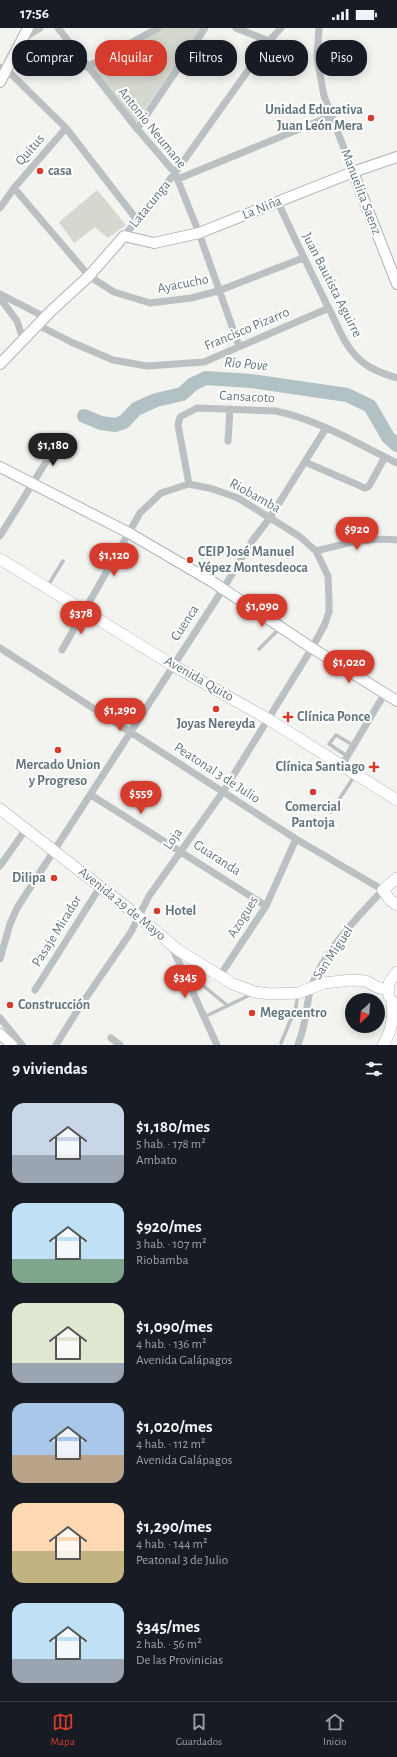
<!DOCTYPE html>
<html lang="es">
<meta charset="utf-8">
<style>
body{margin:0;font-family:"Alegreya Sans",sans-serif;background:#242831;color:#f1f3f6;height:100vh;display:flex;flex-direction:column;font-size:15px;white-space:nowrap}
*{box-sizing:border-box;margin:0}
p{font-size:13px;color:#9ea1a6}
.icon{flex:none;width:22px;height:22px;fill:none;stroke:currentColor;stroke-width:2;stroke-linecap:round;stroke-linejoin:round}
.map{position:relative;height:1017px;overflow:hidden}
.drawer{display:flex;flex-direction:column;background:#171b24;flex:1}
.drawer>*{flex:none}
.guide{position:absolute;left:12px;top:12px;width:373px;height:36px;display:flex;gap:8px}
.needle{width:26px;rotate:206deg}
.buttons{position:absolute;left:345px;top:965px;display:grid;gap:8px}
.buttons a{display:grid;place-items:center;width:40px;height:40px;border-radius:50%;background:#171b24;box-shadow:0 2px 10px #0003;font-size:20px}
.price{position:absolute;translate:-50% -34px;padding:0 9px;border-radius:14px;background:#d53c2e;color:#fff;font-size:13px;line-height:26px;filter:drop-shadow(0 1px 2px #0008)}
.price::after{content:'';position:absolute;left:50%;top:24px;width:12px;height:9px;margin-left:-6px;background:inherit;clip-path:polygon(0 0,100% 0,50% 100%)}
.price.current{background:#222;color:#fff}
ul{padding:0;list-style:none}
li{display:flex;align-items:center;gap:12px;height:100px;padding:0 12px}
li span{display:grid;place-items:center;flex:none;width:112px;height:80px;border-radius:12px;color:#555}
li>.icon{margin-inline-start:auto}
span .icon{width:48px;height:48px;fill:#fffc;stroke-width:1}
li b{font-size:17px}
h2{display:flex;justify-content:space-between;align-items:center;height:48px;padding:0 12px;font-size:17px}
.pill{padding:0 14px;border-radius:16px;background:#171b24;box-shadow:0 2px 10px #0003;font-size:14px;line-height:36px}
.pill.current{background:#d53c2e;color:#fff}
.status{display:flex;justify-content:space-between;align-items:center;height:28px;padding:0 20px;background:#171b24;direction:ltr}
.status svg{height:11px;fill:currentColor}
.tab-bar{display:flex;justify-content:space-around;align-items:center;height:56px;border-top:1px solid #363941;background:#171b24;font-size:11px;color:#9ea1a6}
.tab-bar a{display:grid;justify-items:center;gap:2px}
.tab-bar .current{color:#d53c2e}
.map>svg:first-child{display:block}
.green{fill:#d4d8cf}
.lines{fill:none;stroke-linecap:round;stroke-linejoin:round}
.river{stroke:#b2c1c3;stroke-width:14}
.secondary-casing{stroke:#adb4b6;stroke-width:12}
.primary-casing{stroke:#aeb4b6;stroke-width:12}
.lane{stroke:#bbc0c2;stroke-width:3.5}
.street{stroke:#bbc0c2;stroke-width:7}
.secondary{stroke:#fff;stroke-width:10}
.primary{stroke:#fff;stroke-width:11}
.poi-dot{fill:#d53c2e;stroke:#fff;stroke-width:1.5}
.labels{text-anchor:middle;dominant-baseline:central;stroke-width:4;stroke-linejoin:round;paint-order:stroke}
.poi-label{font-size:14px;font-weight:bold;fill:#65777e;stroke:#fff;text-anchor:start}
.street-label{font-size:14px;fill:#65777e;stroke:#fff}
.water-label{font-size:15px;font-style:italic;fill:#60797c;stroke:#fff}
</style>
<div class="status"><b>17:56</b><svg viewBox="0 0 49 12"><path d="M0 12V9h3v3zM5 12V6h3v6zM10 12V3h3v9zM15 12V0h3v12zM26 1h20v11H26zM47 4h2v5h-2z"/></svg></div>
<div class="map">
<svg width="397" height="1017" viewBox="0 0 397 1017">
<rect width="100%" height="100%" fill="#f3f3f0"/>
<!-- green -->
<path class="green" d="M158,0H203L134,97L87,39Z
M97,162L126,197L108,210L95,199L74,215L59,194Z"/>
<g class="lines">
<!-- river -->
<path class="river" d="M84,388L101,395L115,397L124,394L136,381L156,372L182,366L193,356L206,350L251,353L347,367L370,378L388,409L397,417"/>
<defs>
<path id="secondary" d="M0,54L28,0
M353,144L397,256
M0,336L51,283L89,248L124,208L154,215L199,205L353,144L397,129
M0,439L129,505L211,553L312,620L397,673
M0,1006L12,1017"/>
<path id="primary" d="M0,531L174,638L268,691L397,772
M0,781L138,888L178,922L233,956L255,964L270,966L298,965L324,955L351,952L366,953L379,960L388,962
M397,850L383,862L390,872L397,877
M389,968V955L397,944
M383,1017C392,1003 394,989 392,973"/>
</defs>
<!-- secondary casing -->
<use href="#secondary" class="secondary-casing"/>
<!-- primary casing -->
<use href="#primary" class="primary-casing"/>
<!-- lane -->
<path class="lane" d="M47,559L63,533
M259,621L280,600
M347,728L329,716L336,707L353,717
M331,784L355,747
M201,956L228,978
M204,989L252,966
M281,1015L296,979L298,966"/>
<!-- street -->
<path class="street" d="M58,0L134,97L175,145L199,205L239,318
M236,0L269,13
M319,0L317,29L324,68L353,144
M22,11L40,0
M0,39L7,42L66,100L137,192
M87,39L158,0
M137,101L205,0
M178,151L331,88
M14,160L89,248L114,264L150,275L191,270L218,263L303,230
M278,174C294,210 311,244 328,279C338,297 343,316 359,331C369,341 384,346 397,350
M0,180L14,160L66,100
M124,208L175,145L269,13L281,0
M0,266L45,289
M0,270L17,293L23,311
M38,297L71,314L113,332L147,338L204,334L329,280
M228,413L230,381
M305,434L365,460L369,458L385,429
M189,456L178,397L180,389L197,380L276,383C319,392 358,416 397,435
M0,508L59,413
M316,523C343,516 369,509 397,512
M0,620L296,811L383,862C358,888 322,926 311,960C307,972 307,984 304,996C303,1003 300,1010 298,1017
M342,737L385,665
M91,767L266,878
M0,838L26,801
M172,919L217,1017
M0,931L10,896L17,880L223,561L252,513L269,491L326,400
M219,949L266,878L296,811
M35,962L100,859
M0,990L22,1017
M111,1010L120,1017
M56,1017L79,980L131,904L149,868L223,764L312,620L325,596L329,584V573L328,548L316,523L299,508L238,470L213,461L189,456L161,465L140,485L62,622"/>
<!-- secondary -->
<use href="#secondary" class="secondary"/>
<!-- primary -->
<use href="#primary" class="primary"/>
</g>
<!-- markers -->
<g class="poi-dot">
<circle cx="371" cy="90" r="4"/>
<circle cx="40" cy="143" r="4"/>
<circle cx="190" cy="532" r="4"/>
<circle cx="216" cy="681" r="4"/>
<path d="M286 683h4v4h4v4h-4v4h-4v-4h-4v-4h4z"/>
<circle cx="58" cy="722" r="4"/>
<path d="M372 733h4v4h4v4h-4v4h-4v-4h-4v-4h4z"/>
<circle cx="313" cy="764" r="4"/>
<circle cx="54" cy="850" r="4"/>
<circle cx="157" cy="883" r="4"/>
<circle cx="10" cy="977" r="4"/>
<circle cx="252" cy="985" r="4"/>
</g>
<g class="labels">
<!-- poi labels -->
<g class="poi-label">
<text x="363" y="82" text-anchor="end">Unidad Educativa<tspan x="363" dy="16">Juan León Mera</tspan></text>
<text x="48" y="143">casa</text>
<text x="198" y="524">CEIP José Manuel<tspan x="198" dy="16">Yépez Montesdeoca</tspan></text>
<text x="297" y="689">Clínica Ponce</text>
<text x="216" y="696" text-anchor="middle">Joyas Nereyda</text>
<text x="58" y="737" text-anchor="middle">Mercado Union<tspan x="58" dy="16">y Progreso</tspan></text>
<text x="365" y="739" text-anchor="end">Clínica Santiago</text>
<text x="313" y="779" text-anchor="middle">Comercial<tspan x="313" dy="16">Pantoja</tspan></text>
<text x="46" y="850" text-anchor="end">Dilipa</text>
<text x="165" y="883">Hotel</text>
<text x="18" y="977">Construcción</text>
<text x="260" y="985">Megacentro</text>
</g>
<!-- street labels -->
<g class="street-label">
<text transform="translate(152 100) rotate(51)">Antonio Neumane</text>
<text transform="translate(30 122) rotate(-49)">Quitus</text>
<text transform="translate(361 164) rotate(69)">Manuelita Saenz</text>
<text transform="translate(150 176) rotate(-51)">Latacunga</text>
<text transform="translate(262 180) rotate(-22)">La Niña</text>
<text transform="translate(183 256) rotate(-11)">Ayacucho</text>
<text transform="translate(332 257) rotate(63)">Juan Bautista Aguirre</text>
<text transform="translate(247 301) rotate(-23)">Francisco Pizarro</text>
<text transform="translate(247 369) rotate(3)">Cansacoto</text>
<text transform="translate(255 468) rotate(29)">Riobamba</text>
<text transform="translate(185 595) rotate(-57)">Cuenca</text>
<text transform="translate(199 651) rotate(30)">Avenida Quito</text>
<text transform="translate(217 745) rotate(33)">Peatonal 3 de Julio</text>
<text transform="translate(173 811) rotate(-55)">Loja</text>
<text transform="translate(217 830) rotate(33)">Guaranda</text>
<text transform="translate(122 876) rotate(39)">Avenida 29 de Mayo</text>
<text transform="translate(243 889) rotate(-58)">Azogues</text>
<text transform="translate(57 903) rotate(-58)">Pasaje Mirador</text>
<text transform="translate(333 925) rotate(-56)">San Miguel</text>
</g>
<!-- water labels -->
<g class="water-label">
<text transform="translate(246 336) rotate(5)">Río Pove</text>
</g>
</g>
</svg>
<div class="buttons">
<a><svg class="needle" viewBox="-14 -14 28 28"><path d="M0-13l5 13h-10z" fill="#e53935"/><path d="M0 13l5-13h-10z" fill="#9ea1a6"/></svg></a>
</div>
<b class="price current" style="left:53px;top:439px">$1,180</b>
<b class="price" style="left:357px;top:523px">$920</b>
<b class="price" style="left:114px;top:549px">$1,120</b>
<b class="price" style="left:262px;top:600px">$1,090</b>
<b class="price" style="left:81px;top:607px">$378</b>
<b class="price" style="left:349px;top:656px">$1,020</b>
<b class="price" style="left:120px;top:704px">$1,290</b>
<b class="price" style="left:141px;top:787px">$559</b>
<b class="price" style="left:185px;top:971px">$345</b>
<div class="guide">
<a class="pill">Comprar</a>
<a class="pill current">Alquilar</a>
<a class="pill">Filtros</a>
<a class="pill">Nuevo</a>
<a class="pill">Piso</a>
</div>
</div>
<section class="drawer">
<h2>9 viviendas<svg class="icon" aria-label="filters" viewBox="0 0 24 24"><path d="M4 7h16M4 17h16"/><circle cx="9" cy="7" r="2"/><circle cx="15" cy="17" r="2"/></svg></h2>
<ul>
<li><span style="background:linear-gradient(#c9d6e8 65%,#9aa5b1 0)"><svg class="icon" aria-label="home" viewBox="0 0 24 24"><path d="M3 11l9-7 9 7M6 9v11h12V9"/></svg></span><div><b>$1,180/mes</b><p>5 hab. · 178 m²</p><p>Ambato</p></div></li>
<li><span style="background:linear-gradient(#bfe0f5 70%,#7fa58c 0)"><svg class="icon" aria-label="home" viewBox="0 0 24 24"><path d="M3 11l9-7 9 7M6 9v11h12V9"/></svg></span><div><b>$920/mes</b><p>3 hab. · 107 m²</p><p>Riobamba</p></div></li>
<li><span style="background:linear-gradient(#dfe7d0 75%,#9aa5b1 0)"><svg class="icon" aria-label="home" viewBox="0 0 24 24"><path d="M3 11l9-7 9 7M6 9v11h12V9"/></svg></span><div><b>$1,090/mes</b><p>4 hab. · 136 m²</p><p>Avenida Galápagos</p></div></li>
<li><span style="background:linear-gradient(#a9c7e8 65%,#b9a48a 0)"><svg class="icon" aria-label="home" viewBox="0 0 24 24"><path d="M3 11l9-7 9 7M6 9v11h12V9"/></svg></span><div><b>$1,020/mes</b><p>4 hab. · 112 m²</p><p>Avenida Galápagos</p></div></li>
<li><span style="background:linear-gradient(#ffd9b3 60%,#c2b280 0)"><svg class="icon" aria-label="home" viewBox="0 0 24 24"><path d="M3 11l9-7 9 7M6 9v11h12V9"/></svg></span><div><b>$1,290/mes</b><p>4 hab. · 144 m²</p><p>Peatonal 3 de Julio</p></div></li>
<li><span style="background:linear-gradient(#bfe0f5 70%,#9aa5b1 0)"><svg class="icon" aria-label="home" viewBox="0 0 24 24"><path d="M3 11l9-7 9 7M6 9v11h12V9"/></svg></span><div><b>$345/mes</b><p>2 hab. · 56 m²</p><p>De las Provinicias</p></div></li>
</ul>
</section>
<nav class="tab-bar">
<a class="current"><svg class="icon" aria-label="map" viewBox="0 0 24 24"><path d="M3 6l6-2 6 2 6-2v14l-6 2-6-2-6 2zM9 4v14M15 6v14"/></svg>Mapa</a>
<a><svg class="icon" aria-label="saved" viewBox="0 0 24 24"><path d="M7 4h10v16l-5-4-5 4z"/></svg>Guardados</a>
<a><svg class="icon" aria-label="home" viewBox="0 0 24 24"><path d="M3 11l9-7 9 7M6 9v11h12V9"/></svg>Inicio</a>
</nav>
